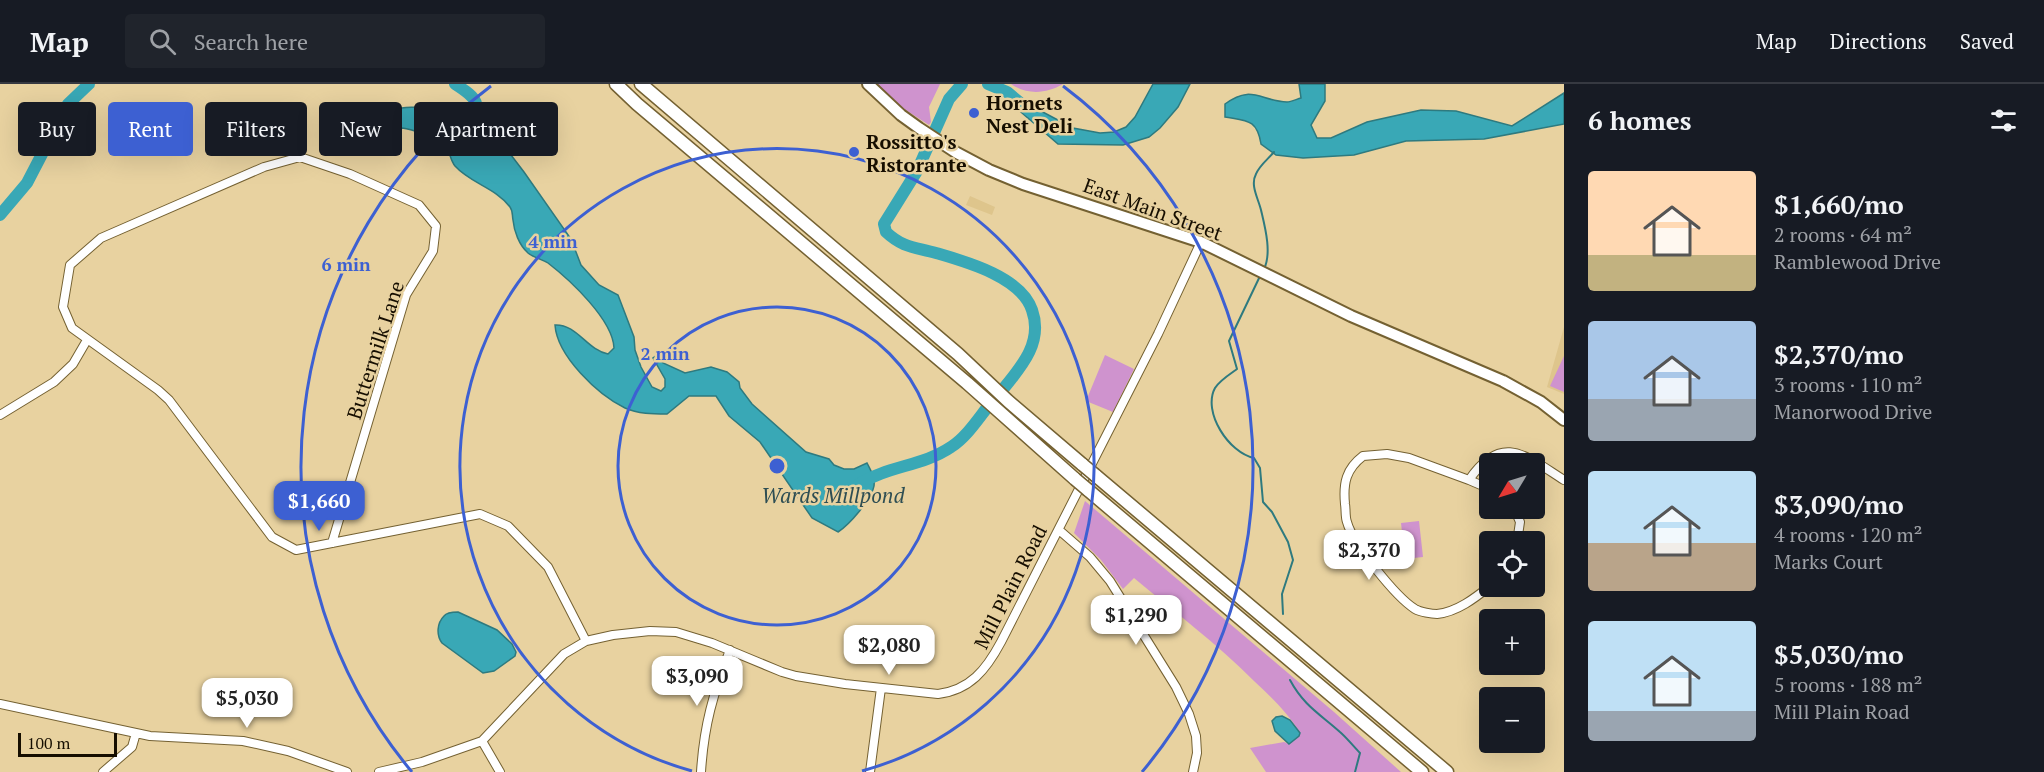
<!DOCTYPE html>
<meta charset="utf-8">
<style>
body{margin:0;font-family:"PT Serif",serif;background:#20242c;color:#f1f3f6;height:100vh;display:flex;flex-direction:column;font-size:22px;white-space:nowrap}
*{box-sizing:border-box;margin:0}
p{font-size:20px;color:#9ea1a6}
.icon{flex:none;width:33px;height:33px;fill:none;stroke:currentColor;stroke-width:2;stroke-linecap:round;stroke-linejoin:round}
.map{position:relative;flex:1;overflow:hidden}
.sheet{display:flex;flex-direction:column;background:#171b24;width:480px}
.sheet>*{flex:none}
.hud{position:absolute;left:18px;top:18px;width:570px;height:54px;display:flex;gap:12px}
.needle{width:39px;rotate:232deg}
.buttons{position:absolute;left:1479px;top:369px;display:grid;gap:12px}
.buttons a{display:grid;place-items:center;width:66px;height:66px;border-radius:6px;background:#171b24;box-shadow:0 6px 24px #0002;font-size:30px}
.scale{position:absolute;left:18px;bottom:15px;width:99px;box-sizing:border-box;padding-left:6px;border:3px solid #160e00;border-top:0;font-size:16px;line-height:21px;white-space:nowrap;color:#160e00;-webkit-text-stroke:4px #e8d2a0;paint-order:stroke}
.price{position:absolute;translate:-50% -51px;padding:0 14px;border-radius:12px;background:#fff;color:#222;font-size:20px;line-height:39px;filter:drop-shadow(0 2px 3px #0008)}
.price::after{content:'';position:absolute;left:50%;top:36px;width:18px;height:14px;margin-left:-9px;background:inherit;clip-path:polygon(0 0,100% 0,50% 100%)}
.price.selected{background:#3d60d2;color:#fff}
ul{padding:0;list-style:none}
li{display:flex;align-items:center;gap:18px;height:150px;padding:0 24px}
li span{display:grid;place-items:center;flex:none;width:168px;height:120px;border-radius:6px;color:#555}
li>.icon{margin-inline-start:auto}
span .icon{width:72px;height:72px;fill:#fffc;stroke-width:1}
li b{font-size:26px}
h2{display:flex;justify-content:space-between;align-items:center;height:72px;padding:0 24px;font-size:26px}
.tag{padding:0 21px;border-radius:6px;background:#171b24;box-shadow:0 6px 24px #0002;font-size:21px;line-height:54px}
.tag.selected{background:#3d60d2;color:#fff}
header{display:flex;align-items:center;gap:36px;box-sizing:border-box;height:84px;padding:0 30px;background:#171b24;border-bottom:2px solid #363941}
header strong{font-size:28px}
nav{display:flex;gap:33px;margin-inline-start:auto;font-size:21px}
.search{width:420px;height:54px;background:#20242c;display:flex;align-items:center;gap:15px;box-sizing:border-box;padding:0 21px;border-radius:6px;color:#9ea1a6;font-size:22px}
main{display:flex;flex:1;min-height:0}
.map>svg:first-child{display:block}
.built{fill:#dec58c}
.green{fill:#cf93ce}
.water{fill:#39a8b6;stroke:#2e7a7f;stroke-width:1.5}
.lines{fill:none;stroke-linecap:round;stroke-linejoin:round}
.stream{stroke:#2e7a7f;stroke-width:2}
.river{stroke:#39a8b6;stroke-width:12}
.minor-casing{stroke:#746132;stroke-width:10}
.major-casing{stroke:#746132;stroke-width:14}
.highway-casing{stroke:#746132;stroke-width:15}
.minor{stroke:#fff;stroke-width:8}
.major{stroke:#fff;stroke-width:10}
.highway{stroke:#fff;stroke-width:12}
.highway-bridge-casing{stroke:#746132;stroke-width:15;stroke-linecap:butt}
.highway-bridge{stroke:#fff;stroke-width:12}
.ring{fill:none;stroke:#3d60d2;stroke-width:3}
.poi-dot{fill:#3d60d2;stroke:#e8d2a0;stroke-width:2}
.labels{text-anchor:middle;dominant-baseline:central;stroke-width:5;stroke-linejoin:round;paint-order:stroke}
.poi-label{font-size:20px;font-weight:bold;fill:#160e00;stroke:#e8d2a0;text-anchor:start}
.street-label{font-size:20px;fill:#160e00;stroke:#e8d2a0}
.water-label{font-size:21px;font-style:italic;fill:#2e4e53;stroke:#e8d2a0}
.centre{fill:#3d60d2;stroke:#e8d2a0;stroke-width:3}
.ring-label{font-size:18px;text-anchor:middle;font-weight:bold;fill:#3d60d2;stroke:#e8d2a0;stroke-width:5;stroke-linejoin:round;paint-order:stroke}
</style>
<header>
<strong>Map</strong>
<div class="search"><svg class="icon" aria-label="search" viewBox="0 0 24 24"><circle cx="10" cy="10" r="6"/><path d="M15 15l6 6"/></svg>Search here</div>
<nav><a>Map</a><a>Directions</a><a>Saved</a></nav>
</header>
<main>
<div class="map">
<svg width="1564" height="688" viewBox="0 0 1564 688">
<rect width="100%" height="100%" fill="#e8d2a0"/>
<!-- built -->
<path class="built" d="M970,112L995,123L992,131L966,121Z
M1564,243V310L1547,303Z"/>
<!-- green -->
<path class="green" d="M877,0H940L929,23L931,38L929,41L901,23Z
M1011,0H1063C1046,10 1027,11 1011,0Z
M1105,271L1134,285L1113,328L1086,317Z
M1564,272V308L1550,302Z
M1085,417L1334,628L1401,688H1266L1250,664L1284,658L1289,660L1300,649C1288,629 1271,613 1254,597C1217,560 1175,528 1134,494L1123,505L1101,476L1074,449Z
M1419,437L1423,473L1405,475L1401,439Z"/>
<!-- water -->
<path class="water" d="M1153,0H1190L1178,23L1160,44L1149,53L1123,61L1058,60L1007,16L1022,17L1073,44L1100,49L1114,48L1126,43L1135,33Z
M1299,0H1325V17L1311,41L1317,54H1331L1367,38L1421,26L1456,27L1512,42L1564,9V40L1484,55L1406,57L1354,71L1303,74L1276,71L1261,60C1257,35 1247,37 1225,33V20C1252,0 1260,17 1287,18C1291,18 1297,15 1301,14Z
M416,23L455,33L463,31L482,33L484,50L508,67L524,88L571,155L581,181L599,201L618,211L634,253L635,266L641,283L652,303L661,307L665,303V295L653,274L657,271L663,279L685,289L711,283L727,288L739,298L740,304L752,320L806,368L829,375L834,381L844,385H854L867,379C871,387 875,393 874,402C872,415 849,441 838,448L812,434L760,358L729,332L716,312H689L667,330C653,330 638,330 625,324C598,311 557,272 555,241C577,240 587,266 608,270L614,264C613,236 570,196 548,179C542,175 534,174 528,169C519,161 514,147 513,136C512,131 513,127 510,123C496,104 470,99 455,82C450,76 450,67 445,61C439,55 412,45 402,44C396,44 391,46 384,44L382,35C392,23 402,24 416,23Z
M458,528L497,546L512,560L516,568L515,572L494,587L483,589L442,559C436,551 437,539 444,532C447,528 453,528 458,528Z
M1282,632L1290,636L1300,649L1299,652L1289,660L1275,647L1272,637L1276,633Z"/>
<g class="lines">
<!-- stream -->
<path class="stream" d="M1264,185C1272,169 1265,143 1261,126C1258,114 1250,101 1256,90C1259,82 1268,75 1274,68
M1261,190L1229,257L1237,285C1230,290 1219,297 1215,304C1202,328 1229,369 1254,374L1260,384L1263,418L1272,428L1288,458L1293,476L1282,510L1283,530
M1290,596C1304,622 1320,630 1340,648C1347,654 1353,662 1360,669L1355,688"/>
<!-- river -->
<path class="river" d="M455,0C480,16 479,18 475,48
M962,0L949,15L917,87L884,140L886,148C903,164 915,163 936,169C967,178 1021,193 1032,226C1043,257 1023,281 1004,304
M988,0L1007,8L1030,27
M0,131L27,99L68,20L89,0
M859,400C888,382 923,382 951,363C965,354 976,338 986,325"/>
<defs>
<path id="minor" d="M0,331L54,298L73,280L87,256
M1469,396L1490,405
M1514,424L1520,438L1517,458
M1059,446L1090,473L1110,497L1176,603L1189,630L1196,652L1197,669L1193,688
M332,459L406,211L433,167L436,142L419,121L350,90L300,73L264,83L101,154L70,181L63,223L72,244L158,306L169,316L272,453L296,466L480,430L508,442L548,483L586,557
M1490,502C1475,514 1457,528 1437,530C1432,530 1420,528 1415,525C1396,513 1353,460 1347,438C1345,433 1346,426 1345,420C1343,399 1346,385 1363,372L1387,370L1409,374L1469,396C1502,348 1526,372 1564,396
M0,620L150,652L243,657L288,667L347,688
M482,657L500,688
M103,688L132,663L136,649
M379,688L422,678L482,657L564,570L586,557L613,551L650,547L676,548L712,559L782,588L796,592L845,600L938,610C970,606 986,586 1001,558L1158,250L1201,158
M701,688C704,641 713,610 730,566
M870,688L881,604"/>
<path id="major" d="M868,0L901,31L919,44L957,69L989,86L1023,100L1201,158L1351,232L1503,297L1541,318L1564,336"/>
<path id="highway" d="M616,0L637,20L967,299L1075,395
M641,0L958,270L1008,317L1083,381
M1095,391L1447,688
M1088,406L1422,688"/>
</defs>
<!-- minor casing -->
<use href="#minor" class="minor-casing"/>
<!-- major casing -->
<use href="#major" class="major-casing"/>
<!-- highway casing -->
<use href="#highway" class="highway-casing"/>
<!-- minor -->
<use href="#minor" class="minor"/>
<!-- major -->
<use href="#major" class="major"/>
<!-- highway -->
<use href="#highway" class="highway"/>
<defs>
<path id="highway-bridge" d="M1083,381L1095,391
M1075,395L1088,406"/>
</defs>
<!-- highway-bridge casing -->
<use href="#highway-bridge" class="highway-bridge-casing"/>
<!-- highway-bridge -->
<use href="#highway-bridge" class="highway-bridge"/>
</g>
<!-- distance rings -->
<g class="ring">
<circle cx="777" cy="382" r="159"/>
<path d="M692 687A317 317 0 1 1 862 687"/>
<path d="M412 688A476 476 0 0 1 491 2M1063 2A476 476 0 0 1 1142 688"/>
</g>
<!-- markers -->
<g class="poi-dot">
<circle cx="974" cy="29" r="6"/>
<circle cx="854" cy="68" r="6"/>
</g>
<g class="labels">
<!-- poi labels -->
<g class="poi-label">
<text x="986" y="18">Hornets<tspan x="986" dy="23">Nest Deli</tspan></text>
<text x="866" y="57">Rossitto's<tspan x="866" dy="23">Ristorante</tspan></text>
</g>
<!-- street labels -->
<g class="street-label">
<text transform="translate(1153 125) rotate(20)">East Main Street</text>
<text transform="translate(375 266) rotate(-72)">Buttermilk Lane</text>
<text transform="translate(1010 503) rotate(-63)">Mill Plain Road</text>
</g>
<!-- water labels -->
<g class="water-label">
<text x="833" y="411">Wards Millpond</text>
</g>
</g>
<circle cx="777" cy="382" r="9" class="centre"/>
<g class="ring-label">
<text x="553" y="164">4 min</text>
<text x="346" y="187">6 min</text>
<text x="665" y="276">2 min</text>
</g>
</svg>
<div class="buttons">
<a><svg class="needle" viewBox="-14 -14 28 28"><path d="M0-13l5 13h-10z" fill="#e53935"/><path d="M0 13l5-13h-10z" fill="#9ea1a6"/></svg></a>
<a><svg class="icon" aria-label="locate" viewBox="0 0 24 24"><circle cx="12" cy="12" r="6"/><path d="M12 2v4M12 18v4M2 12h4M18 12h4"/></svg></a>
<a>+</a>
<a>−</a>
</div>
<div class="scale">100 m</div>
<b class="price selected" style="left:319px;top:448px">$1,660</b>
<b class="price" style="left:1369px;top:497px">$2,370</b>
<b class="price" style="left:1136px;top:562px">$1,290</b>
<b class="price" style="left:889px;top:592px">$2,080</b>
<b class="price" style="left:697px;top:623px">$3,090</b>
<b class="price" style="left:247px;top:645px">$5,030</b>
<div class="hud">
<a class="tag">Buy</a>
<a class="tag selected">Rent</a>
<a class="tag">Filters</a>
<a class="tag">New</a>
<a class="tag">Apartment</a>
</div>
</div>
<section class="sheet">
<h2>6 homes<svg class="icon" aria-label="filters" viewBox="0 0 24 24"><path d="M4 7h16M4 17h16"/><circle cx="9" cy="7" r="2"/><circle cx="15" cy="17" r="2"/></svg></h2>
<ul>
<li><span style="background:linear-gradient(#ffd9b3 70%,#c2b280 0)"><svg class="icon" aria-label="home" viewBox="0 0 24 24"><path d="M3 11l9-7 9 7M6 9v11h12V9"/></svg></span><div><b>$1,660/mo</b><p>2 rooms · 64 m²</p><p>Ramblewood Drive</p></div></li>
<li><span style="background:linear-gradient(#a9c7e8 65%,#9aa5b1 0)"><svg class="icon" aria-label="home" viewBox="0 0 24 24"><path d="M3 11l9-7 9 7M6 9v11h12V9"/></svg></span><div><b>$2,370/mo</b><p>3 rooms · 110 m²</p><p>Manorwood Drive</p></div></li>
<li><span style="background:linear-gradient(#bfe0f5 60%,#b9a48a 0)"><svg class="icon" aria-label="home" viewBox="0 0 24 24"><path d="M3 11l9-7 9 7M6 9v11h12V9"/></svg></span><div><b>$3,090/mo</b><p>4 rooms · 120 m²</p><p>Marks Court</p></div></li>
<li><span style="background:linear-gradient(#bfe0f5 75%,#9aa5b1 0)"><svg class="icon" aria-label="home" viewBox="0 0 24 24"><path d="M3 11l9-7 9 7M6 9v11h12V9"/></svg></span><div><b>$5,030/mo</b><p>5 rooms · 188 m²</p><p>Mill Plain Road</p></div></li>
</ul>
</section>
</main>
